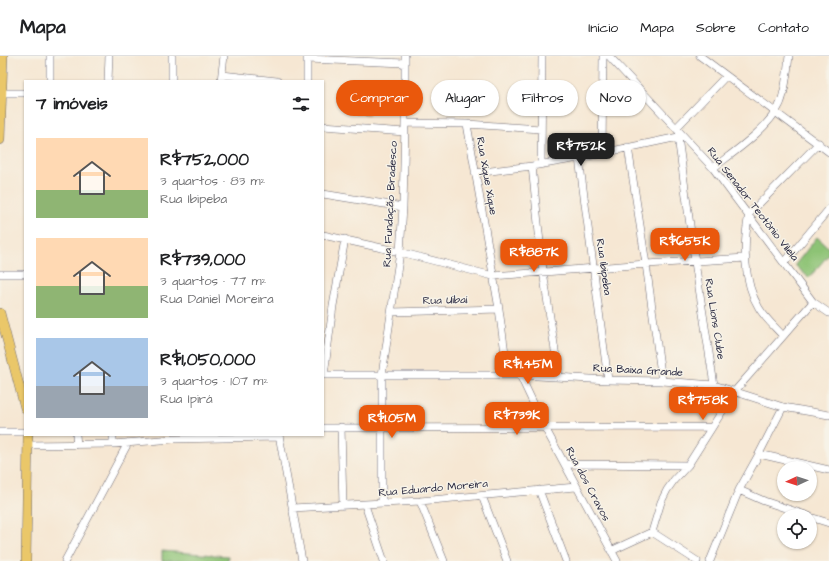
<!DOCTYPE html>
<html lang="pt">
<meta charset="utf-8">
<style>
body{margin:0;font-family:"Architects Daughter",sans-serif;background:#f2f2f2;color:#202124;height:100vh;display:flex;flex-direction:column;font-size:15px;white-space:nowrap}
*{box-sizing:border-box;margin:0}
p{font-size:13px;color:#757577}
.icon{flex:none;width:22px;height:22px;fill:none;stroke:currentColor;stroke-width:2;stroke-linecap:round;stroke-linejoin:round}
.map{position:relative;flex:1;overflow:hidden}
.sheet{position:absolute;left:24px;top:24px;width:300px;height:356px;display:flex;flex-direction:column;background:#fff;border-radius:0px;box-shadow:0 1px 3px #0004}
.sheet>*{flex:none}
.banner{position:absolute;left:336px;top:24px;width:380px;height:36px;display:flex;gap:8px}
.needle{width:26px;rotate:267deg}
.controls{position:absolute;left:777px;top:405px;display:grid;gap:8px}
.controls a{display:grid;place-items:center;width:40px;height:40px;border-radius:50%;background:#fff;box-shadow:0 1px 3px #0004;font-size:20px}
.price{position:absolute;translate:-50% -34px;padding:0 9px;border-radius:8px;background:#ea580c;color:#fff;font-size:13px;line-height:26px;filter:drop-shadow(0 1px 2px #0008)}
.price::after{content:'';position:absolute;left:50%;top:24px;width:12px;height:9px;margin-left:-6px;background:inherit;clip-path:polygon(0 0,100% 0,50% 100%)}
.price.active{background:#222;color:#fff}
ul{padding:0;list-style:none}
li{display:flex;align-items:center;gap:12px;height:100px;padding:0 12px}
li span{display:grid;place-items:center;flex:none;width:112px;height:80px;border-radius:0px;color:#555}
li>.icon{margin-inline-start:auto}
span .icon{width:48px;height:48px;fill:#fffc;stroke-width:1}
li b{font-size:17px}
h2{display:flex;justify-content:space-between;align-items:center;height:48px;padding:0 12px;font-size:17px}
.chip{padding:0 14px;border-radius:18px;background:#fff;box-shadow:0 1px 3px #0004;font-size:14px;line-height:36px}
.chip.active{background:#ea580c;color:#fff}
header{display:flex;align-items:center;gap:24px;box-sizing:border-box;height:56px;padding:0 20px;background:#fff;border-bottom:1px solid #e0e0e0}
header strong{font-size:19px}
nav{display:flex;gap:22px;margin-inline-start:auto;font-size:14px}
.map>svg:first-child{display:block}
.green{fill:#8dc375;stroke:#587258}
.building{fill:#d6a066}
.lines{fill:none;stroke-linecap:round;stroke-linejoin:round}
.minor-casing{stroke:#6c6770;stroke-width:8}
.major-casing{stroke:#6c6770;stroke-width:10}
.minor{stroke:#fff;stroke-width:7}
.major{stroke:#eac769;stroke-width:9}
.labels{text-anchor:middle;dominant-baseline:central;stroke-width:3;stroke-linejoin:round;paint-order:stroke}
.street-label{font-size:11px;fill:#22223b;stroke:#f7f3e8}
</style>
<header>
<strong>Mapa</strong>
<nav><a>Início</a><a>Mapa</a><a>Sobre</a><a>Contato</a></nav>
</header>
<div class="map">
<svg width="829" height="505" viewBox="0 0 829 505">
<rect width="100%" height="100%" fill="#f7f3e8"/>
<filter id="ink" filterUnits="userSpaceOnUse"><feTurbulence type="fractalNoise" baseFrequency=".025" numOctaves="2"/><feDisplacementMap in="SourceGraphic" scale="8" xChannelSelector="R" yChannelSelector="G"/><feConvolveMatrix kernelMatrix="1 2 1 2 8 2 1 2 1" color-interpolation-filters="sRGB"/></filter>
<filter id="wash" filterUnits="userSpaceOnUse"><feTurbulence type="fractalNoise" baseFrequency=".012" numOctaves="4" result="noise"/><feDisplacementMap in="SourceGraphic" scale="16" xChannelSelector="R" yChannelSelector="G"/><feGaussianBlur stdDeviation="0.9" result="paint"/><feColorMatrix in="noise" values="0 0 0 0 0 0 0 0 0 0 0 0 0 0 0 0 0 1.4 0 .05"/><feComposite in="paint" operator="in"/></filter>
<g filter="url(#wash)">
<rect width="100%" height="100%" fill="#f6e7d3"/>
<!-- green -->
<path class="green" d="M817,181L829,192V198L809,222L795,209Z
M162,495L228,500V505H162Z"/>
<g id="blocks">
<!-- building -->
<path class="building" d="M365,35L372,38L369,60L364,58L358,59V36Z"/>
</g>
</g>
<g filter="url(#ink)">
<use href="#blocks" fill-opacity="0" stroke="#6c6770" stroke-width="1"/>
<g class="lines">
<defs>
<path id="minor" d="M609,0L713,112L813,246L829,257
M700,0L829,96
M307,3L405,7
M222,19L277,25
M50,25V0
M108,25L109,0
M172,25V0
M221,25L224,0
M307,25V0
M2,37H25
M405,67L467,68L541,73
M467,68L499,253L508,319
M323,70L405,76
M676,72L726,20
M678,81L695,206L714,329
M628,91L646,208L662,325
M602,97L603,0
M579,102L608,324
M541,108L542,0
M532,110L543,215L559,321
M713,112C734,96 769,72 780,48C786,34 787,16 789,0
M475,117L532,110L579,102L683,80
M323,138L403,151
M323,179L400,196L493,220L646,208L746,202
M784,207L829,153
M0,218H25
M392,256L499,253
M783,280C775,271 765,262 759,252C743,225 743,188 749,158L819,87
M323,319H520L608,324L662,325L714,329L783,351L829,359
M324,319L333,250L345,183
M520,319L544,370L617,505
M341,371L343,450
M323,372L711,371
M0,376H25
M76,379L77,389
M279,379L302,505
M113,388V379
M27,389L113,388L173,383L279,381
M759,398L829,414
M565,408L688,409
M539,434L566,505
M739,434L764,445L809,460
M482,440L507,505
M420,445L444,505
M382,447V319L400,196L403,151L405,67V0
M365,449L384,505
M292,452L420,445L576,431
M810,461L829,467
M652,476L697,505
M611,495L652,476L661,446L667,434L674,424L688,409L735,335L813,246
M65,505L128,387
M710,505L739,434L759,398L783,351"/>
<path id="major" d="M0,84L3,0
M0,257L25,352
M26,505L28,379"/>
</defs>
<!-- minor casing -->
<use href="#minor" class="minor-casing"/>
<!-- major casing -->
<use href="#major" class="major-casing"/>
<!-- minor -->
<use href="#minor" class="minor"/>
<!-- major -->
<use href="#major" class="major"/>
</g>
</g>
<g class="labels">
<!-- street labels -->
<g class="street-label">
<text transform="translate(487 120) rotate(80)">Rua Xique Xique</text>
<text transform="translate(390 148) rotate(-87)">Rua Fundação Bradesco</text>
<text transform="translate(753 148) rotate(52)">Rua Senador Teotônio Vilela</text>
<text transform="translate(604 211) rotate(82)">Rua Ibipeba</text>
<text transform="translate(445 244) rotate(-1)">Rua Uibaí</text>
<text transform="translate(715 263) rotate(81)">Rua Lions Clube</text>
<text transform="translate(638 314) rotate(3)">Rua Baixa Grande</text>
<text transform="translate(588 428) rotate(62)">Rua dos Cravos</text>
<text transform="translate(433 432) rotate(-5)">Rua Eduardo Moreira</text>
</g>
</g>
</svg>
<div class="controls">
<a><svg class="needle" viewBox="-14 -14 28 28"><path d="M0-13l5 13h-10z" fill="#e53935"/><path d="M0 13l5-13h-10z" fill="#757577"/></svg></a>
<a><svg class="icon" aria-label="locate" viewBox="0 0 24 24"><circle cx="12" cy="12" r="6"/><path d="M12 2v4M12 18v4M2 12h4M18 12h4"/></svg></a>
</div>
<b class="price active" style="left:581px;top:111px">R$752K</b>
<b class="price" style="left:685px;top:206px">R$655K</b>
<b class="price" style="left:534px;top:217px">R$887K</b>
<b class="price" style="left:528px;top:329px">R$1.45M</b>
<b class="price" style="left:703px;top:365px">R$758K</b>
<b class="price" style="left:517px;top:380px">R$739K</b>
<b class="price" style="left:392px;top:383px">R$1.05M</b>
<div class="banner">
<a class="chip active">Comprar</a>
<a class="chip">Alugar</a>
<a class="chip">Filtros</a>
<a class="chip">Novo</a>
</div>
<section class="sheet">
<h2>7 imóveis<svg class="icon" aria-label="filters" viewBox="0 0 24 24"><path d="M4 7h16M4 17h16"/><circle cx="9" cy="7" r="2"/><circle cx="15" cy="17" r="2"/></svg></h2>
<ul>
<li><span style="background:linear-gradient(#ffd9b3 65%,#8fb573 0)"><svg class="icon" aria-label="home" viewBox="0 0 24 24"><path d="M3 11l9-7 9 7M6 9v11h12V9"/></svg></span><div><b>R$752,000</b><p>3 quartos · 83 m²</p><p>Rua Ibipeba</p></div></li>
<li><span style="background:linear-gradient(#ffd9b3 60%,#8fb573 0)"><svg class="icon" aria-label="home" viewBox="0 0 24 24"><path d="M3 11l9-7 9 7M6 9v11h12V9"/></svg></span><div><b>R$739,000</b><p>3 quartos · 77 m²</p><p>Rua Daniel Moreira</p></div></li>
<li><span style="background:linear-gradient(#a9c7e8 60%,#9aa5b1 0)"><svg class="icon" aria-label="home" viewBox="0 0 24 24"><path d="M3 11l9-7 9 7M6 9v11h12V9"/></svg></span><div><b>R$1,050,000</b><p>3 quartos · 107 m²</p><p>Rua Ipirá</p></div></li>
</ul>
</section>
</div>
